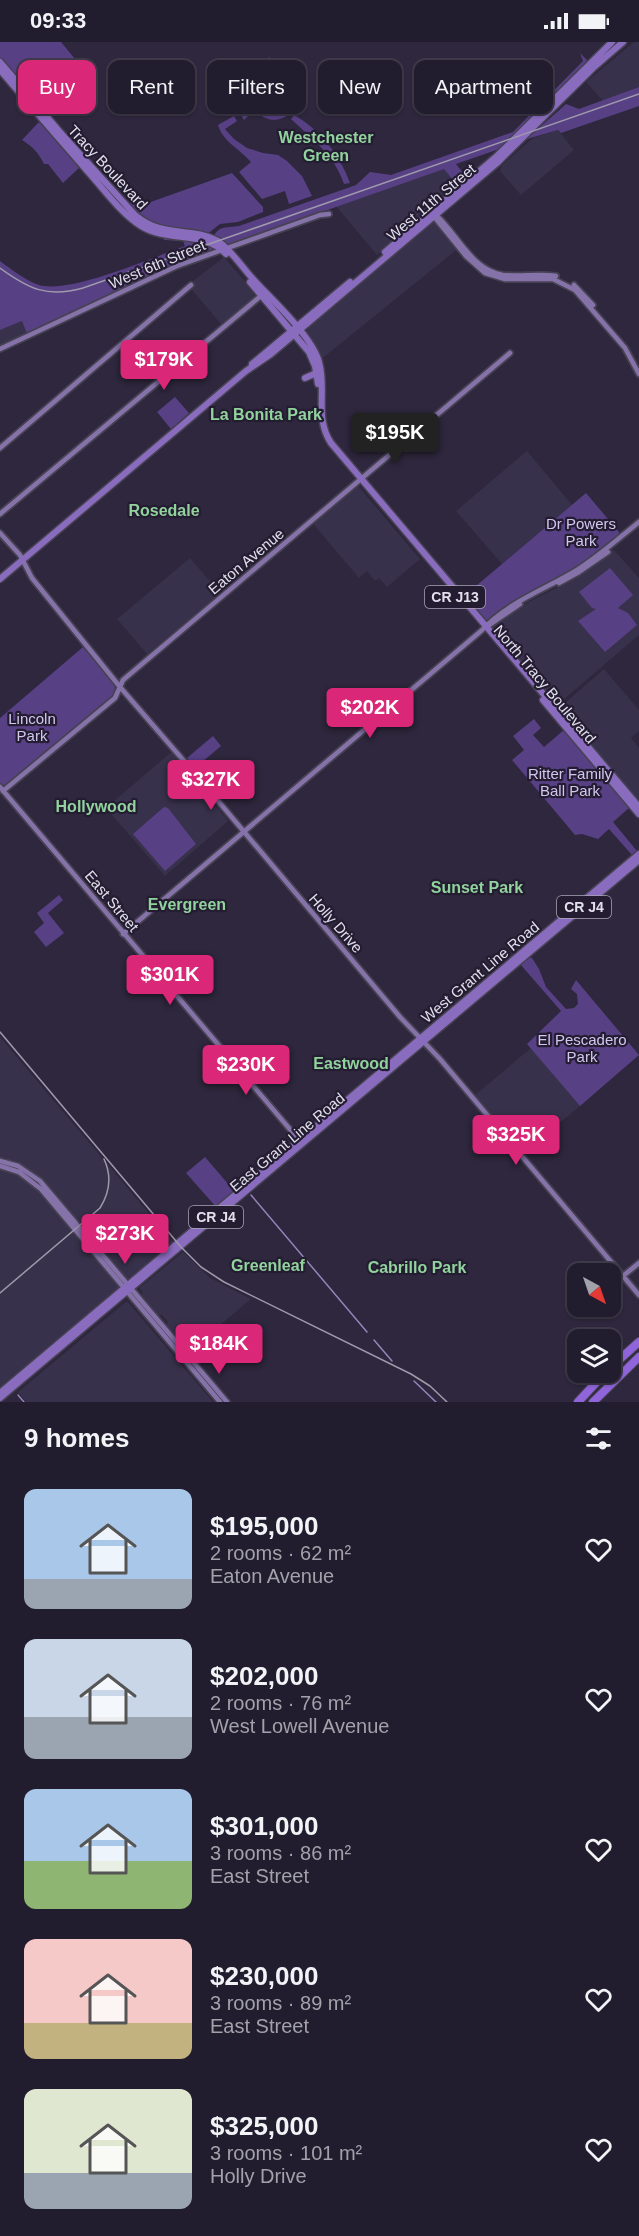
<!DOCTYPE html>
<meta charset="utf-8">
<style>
body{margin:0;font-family:Helvetica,sans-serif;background:#2e2a3a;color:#f1f3f6;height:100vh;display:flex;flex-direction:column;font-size:22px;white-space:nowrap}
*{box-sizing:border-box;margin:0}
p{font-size:20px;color:#a2a2aa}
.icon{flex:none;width:33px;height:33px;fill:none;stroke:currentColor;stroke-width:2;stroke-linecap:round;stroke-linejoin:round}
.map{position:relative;height:1360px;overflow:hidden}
.side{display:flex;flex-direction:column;background:#221d2e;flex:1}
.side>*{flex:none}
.banner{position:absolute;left:18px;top:18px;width:603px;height:54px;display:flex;gap:12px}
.needle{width:39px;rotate:140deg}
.controls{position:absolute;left:567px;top:1221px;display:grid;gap:12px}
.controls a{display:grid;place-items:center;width:54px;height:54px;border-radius:12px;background:#221d2e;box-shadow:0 2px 4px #0004,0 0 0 2px #3f3b4a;font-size:30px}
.price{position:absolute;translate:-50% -51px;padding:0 14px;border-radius:6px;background:#db2777;color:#fff;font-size:20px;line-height:39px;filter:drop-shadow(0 2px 3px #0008)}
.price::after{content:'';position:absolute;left:50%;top:36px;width:18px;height:14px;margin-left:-9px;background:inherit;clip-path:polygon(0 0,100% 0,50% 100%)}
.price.on{background:#222;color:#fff}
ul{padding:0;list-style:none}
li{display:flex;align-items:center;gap:18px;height:150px;padding:0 24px}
li span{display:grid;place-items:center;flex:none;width:168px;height:120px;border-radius:12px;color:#555}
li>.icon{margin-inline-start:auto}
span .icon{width:72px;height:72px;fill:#fffc;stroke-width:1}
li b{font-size:26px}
h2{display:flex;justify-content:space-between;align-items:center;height:72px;padding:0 24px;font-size:26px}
.pill{padding:0 21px;border-radius:12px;background:#221d2e;box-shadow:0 2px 4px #0004,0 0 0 2px #3f3b4a;font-size:21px;line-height:54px}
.pill.on{background:#db2777;color:#fff}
.status{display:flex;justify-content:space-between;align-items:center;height:42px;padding:0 30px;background:#221d2e;direction:ltr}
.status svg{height:16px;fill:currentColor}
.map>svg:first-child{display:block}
.built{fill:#38314b}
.green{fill:#584085}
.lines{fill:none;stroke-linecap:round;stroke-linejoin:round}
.stream{stroke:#9684bb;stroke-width:1.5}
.secondary-casing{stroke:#474253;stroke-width:8}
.primary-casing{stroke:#474253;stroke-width:9}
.highway-casing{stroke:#474253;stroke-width:10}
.secondary{stroke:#8572a8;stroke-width:4.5}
.primary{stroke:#8a6cbe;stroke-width:6}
.highway{stroke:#9064db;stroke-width:8}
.rail{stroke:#9e99ab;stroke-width:1.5}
.labels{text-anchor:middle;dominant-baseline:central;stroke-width:4.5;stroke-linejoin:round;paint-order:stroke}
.shield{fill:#241d32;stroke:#a9a5b5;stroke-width:1.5}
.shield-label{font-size:14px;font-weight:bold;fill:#e2dfed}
.street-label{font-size:15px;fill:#e2dfed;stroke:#241d32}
.park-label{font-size:15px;fill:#d2c6ef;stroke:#241d32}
.neighbourhood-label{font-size:16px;font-weight:bold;fill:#91d29d;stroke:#241d32}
</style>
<div class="status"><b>09:33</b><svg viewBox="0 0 49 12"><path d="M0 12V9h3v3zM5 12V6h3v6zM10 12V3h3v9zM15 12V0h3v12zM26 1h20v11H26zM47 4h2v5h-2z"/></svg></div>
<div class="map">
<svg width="639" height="1360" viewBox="0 0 639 1360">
<rect width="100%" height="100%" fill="#2e273d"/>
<!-- built -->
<path class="built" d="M634,0H639V45L603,59L586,40Z
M558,88L574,108L521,153L500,129L502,123L533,96Z
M444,126L458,144L377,213L336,164Z
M433,178L448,198L460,205L324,315L321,316L307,291L308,285Z
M224,215L255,251L254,255L221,282L188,243Z
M22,279L27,292L0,304V288Z
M527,409L572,463L502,522L456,469Z
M358,444L420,517L387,545L379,536L375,539L367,529L359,536L315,484L314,481Z
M614,508L639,536V593L557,663L491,586L517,566L570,539Z
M190,516L220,551L147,612L117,577Z
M604,627L639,668V689L631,696L639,706V762L558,667Z
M173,711L228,779L165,834L106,766L169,712Z
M0,995L174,1201L0,1345Z
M531,1006L580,1064L524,1110L475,1053Z
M183,1210L210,1236L251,1257L189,1309L167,1283L168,1280L162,1273H158L141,1252L143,1250L139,1246Z
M127,1259L213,1360H26L18,1350Z"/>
<!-- green -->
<path class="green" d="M0,0H61L80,23L36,59L0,17Z
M580,11L587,18L586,22L499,107L456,122L467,136L458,144L444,127L228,203H226L214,194C219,183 228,186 239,184L356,143L370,130L391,133L513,90L583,19Z
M269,15L280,25L304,60C288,75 274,87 254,68L244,78L240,71L252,64C244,43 259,32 269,15Z
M639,45V64L561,91L558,88L527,97C540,84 553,74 566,62L579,67Z
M294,73C319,87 340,113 350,141L344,142C334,112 313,98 291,77Z
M234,74L237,79L225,87L234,97L247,106L263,111L278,113L287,119L302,134L312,154L289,162L285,149L262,157L239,130L251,120C240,107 223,100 218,83Z
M38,81H42L80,125L63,141L48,122H44C38,110 33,105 22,98Z
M232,131L263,165V170L238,180L220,182L206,193L169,188L149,181L127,163L138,154L143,160L148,161Z
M164,195L201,199L213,204V207L172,223L27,292L22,279L0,288V219C12,228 25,238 39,243C71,252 151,216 185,204L183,199L164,198Z
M175,355L189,371L171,387L157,370Z
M586,451L619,490L618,494L587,519L521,555L486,580L463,555Z
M610,526L633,553L618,566L628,571L637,583L605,610L578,579L596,567L592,566L579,550Z
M83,605L113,640L115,644L114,652L6,743L2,744L0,742V676Z
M534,677L541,686L533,693L544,705L565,687L628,763L629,766L613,780L637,809L632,813L609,787L598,797L582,792L575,793L512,718L524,708L513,694Z
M213,694L221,704L195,726L187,716Z
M164,765L168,766L196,802L165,829L133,792Z
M59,853L63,858L48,871L64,891L46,905L34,890L44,881L37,871Z
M528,915L532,916L539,927L546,945L566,967L574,966L578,962L577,952L571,947L576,938L639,1013L580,1064L527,1002L561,969L520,922Z
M205,1115L235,1150L217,1166L186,1131Z"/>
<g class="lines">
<!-- stream -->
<path class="stream" d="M251,1153L367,1290
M374,1298L392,1319
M414,1339L436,1360
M18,1353L24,1360"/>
<defs>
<path id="secondary" d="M434,171C457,191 471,228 503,233C521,235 538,231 556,234
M432,172L466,214L485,231L505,237H553L575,248L625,306L639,332
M574,243L593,263
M0,307L177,224L320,173L329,172
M0,406L191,243
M0,472L262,253
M0,491L20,513L32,536L120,645L203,741L400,975L440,1017L639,1253
M559,541L579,530L608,510
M485,586L520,562
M0,745L299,1098
M3,749L115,656L123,638L510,311
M123,892L481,589C508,560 544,548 577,528C599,514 619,496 639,480
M0,1119L18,1124L40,1139L227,1360
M0,1124L19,1130L41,1147L220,1360
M623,1234L639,1221"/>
<path id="primary" d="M0,20L59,89L135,173C164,197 190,184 218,199C232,209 241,224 253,237C271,257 312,294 319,320C327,348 314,375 331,401L639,765
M0,28C30,63 60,98 90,132C106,150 121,171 141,184C168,201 204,188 226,212
M385,210L497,114L612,0
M250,240L309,310L315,324L318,342
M252,322L350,240
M305,336L314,332L317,335
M0,537L246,329L271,312L497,121L593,26L623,0
M543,658L639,772
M0,1351L639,812
M0,1356L639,818"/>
<path id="highway" d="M610,1326L639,1300
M578,1360L606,1330
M593,1360L639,1315"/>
</defs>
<!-- secondary casing -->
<use href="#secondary" class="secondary-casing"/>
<!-- primary casing -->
<use href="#primary" class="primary-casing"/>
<!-- highway casing -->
<use href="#highway" class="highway-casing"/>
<!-- secondary -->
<use href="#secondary" class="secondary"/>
<!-- primary -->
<use href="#primary" class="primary"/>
<!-- highway -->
<use href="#highway" class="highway"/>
<!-- rail -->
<path class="rail" d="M0,226C29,247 47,256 83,246L639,52
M0,990L181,1205L201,1225L224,1240L411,1332L430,1344L447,1360
M0,1251L100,1166C110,1150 112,1134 104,1117"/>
</g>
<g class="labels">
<!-- shield labels -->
<g class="shield">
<rect x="425" y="544" width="60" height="22" rx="4.5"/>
<rect x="557" y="854" width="54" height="22" rx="4.5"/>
<rect x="189" y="1164" width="54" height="22" rx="4.5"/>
</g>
<g class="shield-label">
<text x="455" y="555">CR J13</text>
<text x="584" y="865">CR J4</text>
<text x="216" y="1175">CR J4</text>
</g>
<!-- street labels -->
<g class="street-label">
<text transform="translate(108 125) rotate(47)">Tracy Boulevard</text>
<text transform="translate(431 160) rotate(-40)">West 11th Street</text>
<text transform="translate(157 222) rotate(-23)">West 6th Street</text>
<text transform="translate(246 519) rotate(-40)">Eaton Avenue</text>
<text transform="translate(545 642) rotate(50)">North Tracy Boulevard</text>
<text transform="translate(112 859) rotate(50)">East Street</text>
<text transform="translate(336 881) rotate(49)">Holly Drive</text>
<text transform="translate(480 930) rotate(-40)">West Grant Line Road</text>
<text transform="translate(287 1100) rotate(-40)">East Grant Line Road</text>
</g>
<!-- park labels -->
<g class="park-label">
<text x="581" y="481">Dr Powers<tspan x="581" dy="17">Park</tspan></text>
<text x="32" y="676">Lincoln<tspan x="32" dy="17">Park</tspan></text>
<text x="570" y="731">Ritter Family<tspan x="570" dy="17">Ball Park</tspan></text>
<text x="582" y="997">El Pescadero<tspan x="582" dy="17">Park</tspan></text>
</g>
<!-- neighbourhood labels -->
<g class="neighbourhood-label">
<text x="326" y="95">Westchester<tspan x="326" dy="18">Green</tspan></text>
<text x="266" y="372">La Bonita Park</text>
<text x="164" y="468">Rosedale</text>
<text x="96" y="764">Hollywood</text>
<text x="477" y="845">Sunset Park</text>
<text x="187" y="862">Evergreen</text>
<text x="351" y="1021">Eastwood</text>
<text x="268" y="1223">Greenleaf</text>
<text x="417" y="1225">Cabrillo Park</text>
</g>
</g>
</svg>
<div class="controls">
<a><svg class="needle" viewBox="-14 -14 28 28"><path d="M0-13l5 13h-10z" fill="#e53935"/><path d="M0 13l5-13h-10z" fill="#a2a2aa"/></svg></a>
<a><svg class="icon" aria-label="layers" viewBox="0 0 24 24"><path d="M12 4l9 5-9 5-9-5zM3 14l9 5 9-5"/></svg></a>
</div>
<b class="price" style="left:164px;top:349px">$179K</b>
<b class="price on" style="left:395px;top:422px">$195K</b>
<b class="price" style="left:370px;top:697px">$202K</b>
<b class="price" style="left:211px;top:769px">$327K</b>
<b class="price" style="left:170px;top:964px">$301K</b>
<b class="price" style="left:246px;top:1054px">$230K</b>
<b class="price" style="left:516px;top:1124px">$325K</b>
<b class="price" style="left:125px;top:1223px">$273K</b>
<b class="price" style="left:219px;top:1333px">$184K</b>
<div class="banner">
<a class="pill on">Buy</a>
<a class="pill">Rent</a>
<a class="pill">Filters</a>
<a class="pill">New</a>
<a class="pill">Apartment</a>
</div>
</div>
<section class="side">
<h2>9 homes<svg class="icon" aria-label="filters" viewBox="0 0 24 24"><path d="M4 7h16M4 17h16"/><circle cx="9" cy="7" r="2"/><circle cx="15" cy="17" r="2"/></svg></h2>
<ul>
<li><span style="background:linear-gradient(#a9c7e8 75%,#9aa5b1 0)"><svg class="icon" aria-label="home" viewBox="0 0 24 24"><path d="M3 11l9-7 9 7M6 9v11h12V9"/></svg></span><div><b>$195,000</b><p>2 rooms · 62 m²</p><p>Eaton Avenue</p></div><svg class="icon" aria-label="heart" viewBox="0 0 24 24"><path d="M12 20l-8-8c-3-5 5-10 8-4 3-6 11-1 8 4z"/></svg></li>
<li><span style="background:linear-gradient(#c9d6e8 65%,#9aa5b1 0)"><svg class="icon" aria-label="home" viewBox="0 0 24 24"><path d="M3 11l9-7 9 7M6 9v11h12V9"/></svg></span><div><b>$202,000</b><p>2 rooms · 76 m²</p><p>West Lowell Avenue</p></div><svg class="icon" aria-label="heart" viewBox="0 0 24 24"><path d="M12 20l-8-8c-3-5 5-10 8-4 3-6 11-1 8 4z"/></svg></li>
<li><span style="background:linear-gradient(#a9c7e8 60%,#8fb573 0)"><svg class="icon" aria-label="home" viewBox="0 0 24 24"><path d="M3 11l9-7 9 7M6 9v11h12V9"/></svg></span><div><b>$301,000</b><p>3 rooms · 86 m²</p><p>East Street</p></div><svg class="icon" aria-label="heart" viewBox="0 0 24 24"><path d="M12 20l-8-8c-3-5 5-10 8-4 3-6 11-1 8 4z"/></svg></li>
<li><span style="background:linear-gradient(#f6c9c9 70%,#c2b280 0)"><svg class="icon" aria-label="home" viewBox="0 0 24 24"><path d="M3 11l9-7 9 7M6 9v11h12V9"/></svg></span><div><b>$230,000</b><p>3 rooms · 89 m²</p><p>East Street</p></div><svg class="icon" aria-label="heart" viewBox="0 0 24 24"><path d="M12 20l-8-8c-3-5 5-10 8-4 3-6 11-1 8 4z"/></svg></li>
<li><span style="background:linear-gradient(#dfe7d0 70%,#9aa5b1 0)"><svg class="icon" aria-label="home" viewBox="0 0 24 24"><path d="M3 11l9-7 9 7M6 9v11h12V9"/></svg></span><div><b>$325,000</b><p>3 rooms · 101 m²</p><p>Holly Drive</p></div><svg class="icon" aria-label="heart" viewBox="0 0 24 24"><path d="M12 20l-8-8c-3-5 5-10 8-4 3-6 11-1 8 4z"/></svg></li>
</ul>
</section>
